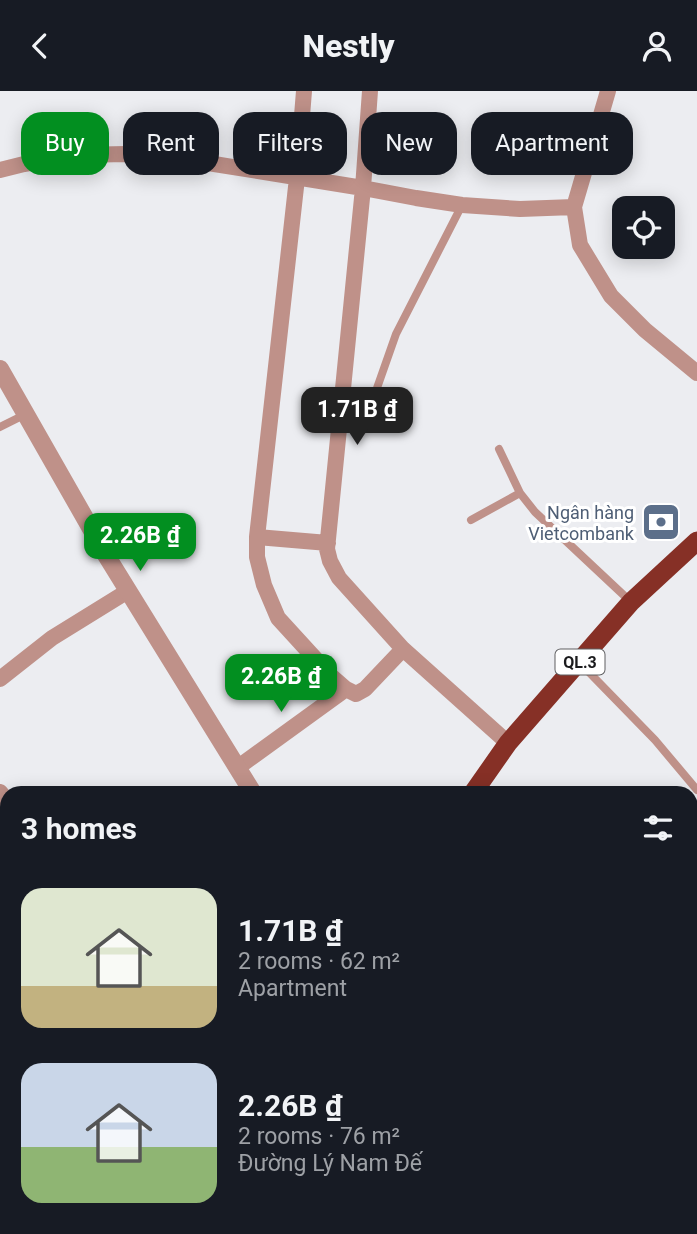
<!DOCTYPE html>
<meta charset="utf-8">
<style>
body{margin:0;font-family:Roboto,sans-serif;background:#242831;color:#f1f3f6;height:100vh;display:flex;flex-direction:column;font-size:26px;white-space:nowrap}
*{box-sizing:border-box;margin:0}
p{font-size:23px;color:#9ea1a6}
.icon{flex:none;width:38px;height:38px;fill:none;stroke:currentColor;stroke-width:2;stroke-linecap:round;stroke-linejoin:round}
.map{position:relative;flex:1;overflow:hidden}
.sheet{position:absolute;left:0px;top:695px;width:698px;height:450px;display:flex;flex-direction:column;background:#171b24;border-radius:21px 21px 0 0;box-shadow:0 4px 18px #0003}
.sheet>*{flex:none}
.top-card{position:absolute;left:21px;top:21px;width:656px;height:63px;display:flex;gap:14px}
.buttons{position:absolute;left:612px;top:105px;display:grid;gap:14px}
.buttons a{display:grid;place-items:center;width:63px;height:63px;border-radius:14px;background:#171b24;box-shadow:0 4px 18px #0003;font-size:35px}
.price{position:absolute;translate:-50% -60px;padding:0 16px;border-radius:14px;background:#028f20;color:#fff;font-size:23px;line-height:46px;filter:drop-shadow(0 2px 4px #0008)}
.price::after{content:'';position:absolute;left:50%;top:42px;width:21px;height:16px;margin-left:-10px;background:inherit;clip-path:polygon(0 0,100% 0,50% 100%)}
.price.selected{background:#222;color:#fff}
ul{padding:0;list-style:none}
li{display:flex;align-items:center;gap:21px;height:175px;padding:0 21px}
li span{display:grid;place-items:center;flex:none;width:196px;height:140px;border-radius:21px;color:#555}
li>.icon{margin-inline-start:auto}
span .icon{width:84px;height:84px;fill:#fffc;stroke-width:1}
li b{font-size:30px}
h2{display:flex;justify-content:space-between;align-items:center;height:84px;padding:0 21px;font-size:30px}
.pill{padding:0 24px;border-radius:21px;background:#171b24;box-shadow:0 4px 18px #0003;font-size:24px;line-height:63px}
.pill.selected{background:#028f20;color:#fff}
header{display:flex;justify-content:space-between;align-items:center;height:91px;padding:0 21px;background:#171b24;font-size:32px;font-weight:800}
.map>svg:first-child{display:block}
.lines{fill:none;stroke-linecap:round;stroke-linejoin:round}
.stream{stroke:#77e2f6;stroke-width:5}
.service{stroke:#bf9189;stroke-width:8}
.minor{stroke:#bf9189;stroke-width:16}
.tertiary{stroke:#bf9189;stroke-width:18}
.trunk{stroke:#863026;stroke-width:19}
.labels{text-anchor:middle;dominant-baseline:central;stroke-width:6;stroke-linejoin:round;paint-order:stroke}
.shield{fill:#fff;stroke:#5f5f61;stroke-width:2}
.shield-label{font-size:16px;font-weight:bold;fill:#1b1b1d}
.service-label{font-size:18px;fill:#4e5e75;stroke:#fff;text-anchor:end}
</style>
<header><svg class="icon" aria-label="back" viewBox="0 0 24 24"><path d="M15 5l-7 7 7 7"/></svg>Nestly<svg class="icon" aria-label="person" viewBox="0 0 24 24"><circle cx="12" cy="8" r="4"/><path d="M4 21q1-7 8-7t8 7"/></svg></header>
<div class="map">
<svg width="697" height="1143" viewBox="0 0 697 1143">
<rect width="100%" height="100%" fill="#ecedf1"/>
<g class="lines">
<!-- stream -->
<path class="stream" d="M691,1020L697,1015
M574,1143L579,1138"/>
<!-- service -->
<path class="service" d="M377,297L396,243L462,114
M0,336L26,323
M499,358L520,402L535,421L631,511
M471,429L520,402
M579,571L655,649L697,699
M691,780L697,767
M691,879L697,888"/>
<!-- minor -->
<path class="minor" d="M304,0L297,87L257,446V466L264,494L278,527L331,585L346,598L356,603L365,598L403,558
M370,0L363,97L327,458L330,470L339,487L403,558L508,652
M608,0L574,116L580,154L611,205L645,239L697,282
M0,79L24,73L77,64L126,63L208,72L363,97L416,107L462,114L520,118L574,116
M257,446L328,452
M0,588L52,547L128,500
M237,677L346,598
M0,701L7,710
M0,837L7,844
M0,943L7,949
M691,1042L697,1036
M595,1143L601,1138"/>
<!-- tertiary -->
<path class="tertiary" d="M0,278L106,464L253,702
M672,1138L678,1143"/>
<!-- trunk -->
<path class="trunk" d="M473,702L508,652L631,511L697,450
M215,1143L218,1138"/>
</g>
<!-- icons -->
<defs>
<symbol id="bank-square" viewBox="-11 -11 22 22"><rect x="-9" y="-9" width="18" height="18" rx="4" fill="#5c6f8a" stroke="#fff"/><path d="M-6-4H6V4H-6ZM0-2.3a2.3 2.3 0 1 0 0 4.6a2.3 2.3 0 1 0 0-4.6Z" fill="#fff"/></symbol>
</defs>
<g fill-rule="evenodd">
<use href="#bank-square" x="639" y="409" width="44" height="44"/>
</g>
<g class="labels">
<!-- shield labels -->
<rect class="shield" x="555.5" y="558.5" width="49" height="25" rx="5"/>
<g class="shield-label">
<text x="580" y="571">QL.3</text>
</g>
<!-- service labels -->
<g class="service-label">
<text x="634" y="421">Ngân hàng<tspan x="634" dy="21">Vietcombank</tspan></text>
</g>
</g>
</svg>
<div class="buttons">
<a><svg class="icon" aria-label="locate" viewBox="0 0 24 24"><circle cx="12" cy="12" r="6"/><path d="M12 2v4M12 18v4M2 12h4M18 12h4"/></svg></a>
</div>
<b class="price selected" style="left:357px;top:356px">1.71B ₫</b>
<b class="price" style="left:140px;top:482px">2.26B ₫</b>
<b class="price" style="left:281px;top:623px">2.26B ₫</b>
<div class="top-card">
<a class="pill selected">Buy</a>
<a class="pill">Rent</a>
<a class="pill">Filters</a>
<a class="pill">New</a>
<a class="pill">Apartment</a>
</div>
<section class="sheet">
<h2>3 homes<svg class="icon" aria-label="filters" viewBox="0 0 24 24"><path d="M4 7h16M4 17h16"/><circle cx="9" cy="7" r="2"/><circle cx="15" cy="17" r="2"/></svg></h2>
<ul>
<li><span style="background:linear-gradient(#dfe7d0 70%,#c2b280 0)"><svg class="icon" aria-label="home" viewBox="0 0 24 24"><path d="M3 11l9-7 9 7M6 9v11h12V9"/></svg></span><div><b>1.71B ₫</b><p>2 rooms · 62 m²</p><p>Apartment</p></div></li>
<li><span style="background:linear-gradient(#c9d6e8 60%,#8fb573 0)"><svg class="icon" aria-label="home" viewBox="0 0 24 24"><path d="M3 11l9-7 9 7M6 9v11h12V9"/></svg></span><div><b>2.26B ₫</b><p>2 rooms · 76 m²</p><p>Đường Lý Nam Đế</p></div></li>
</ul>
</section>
</div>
